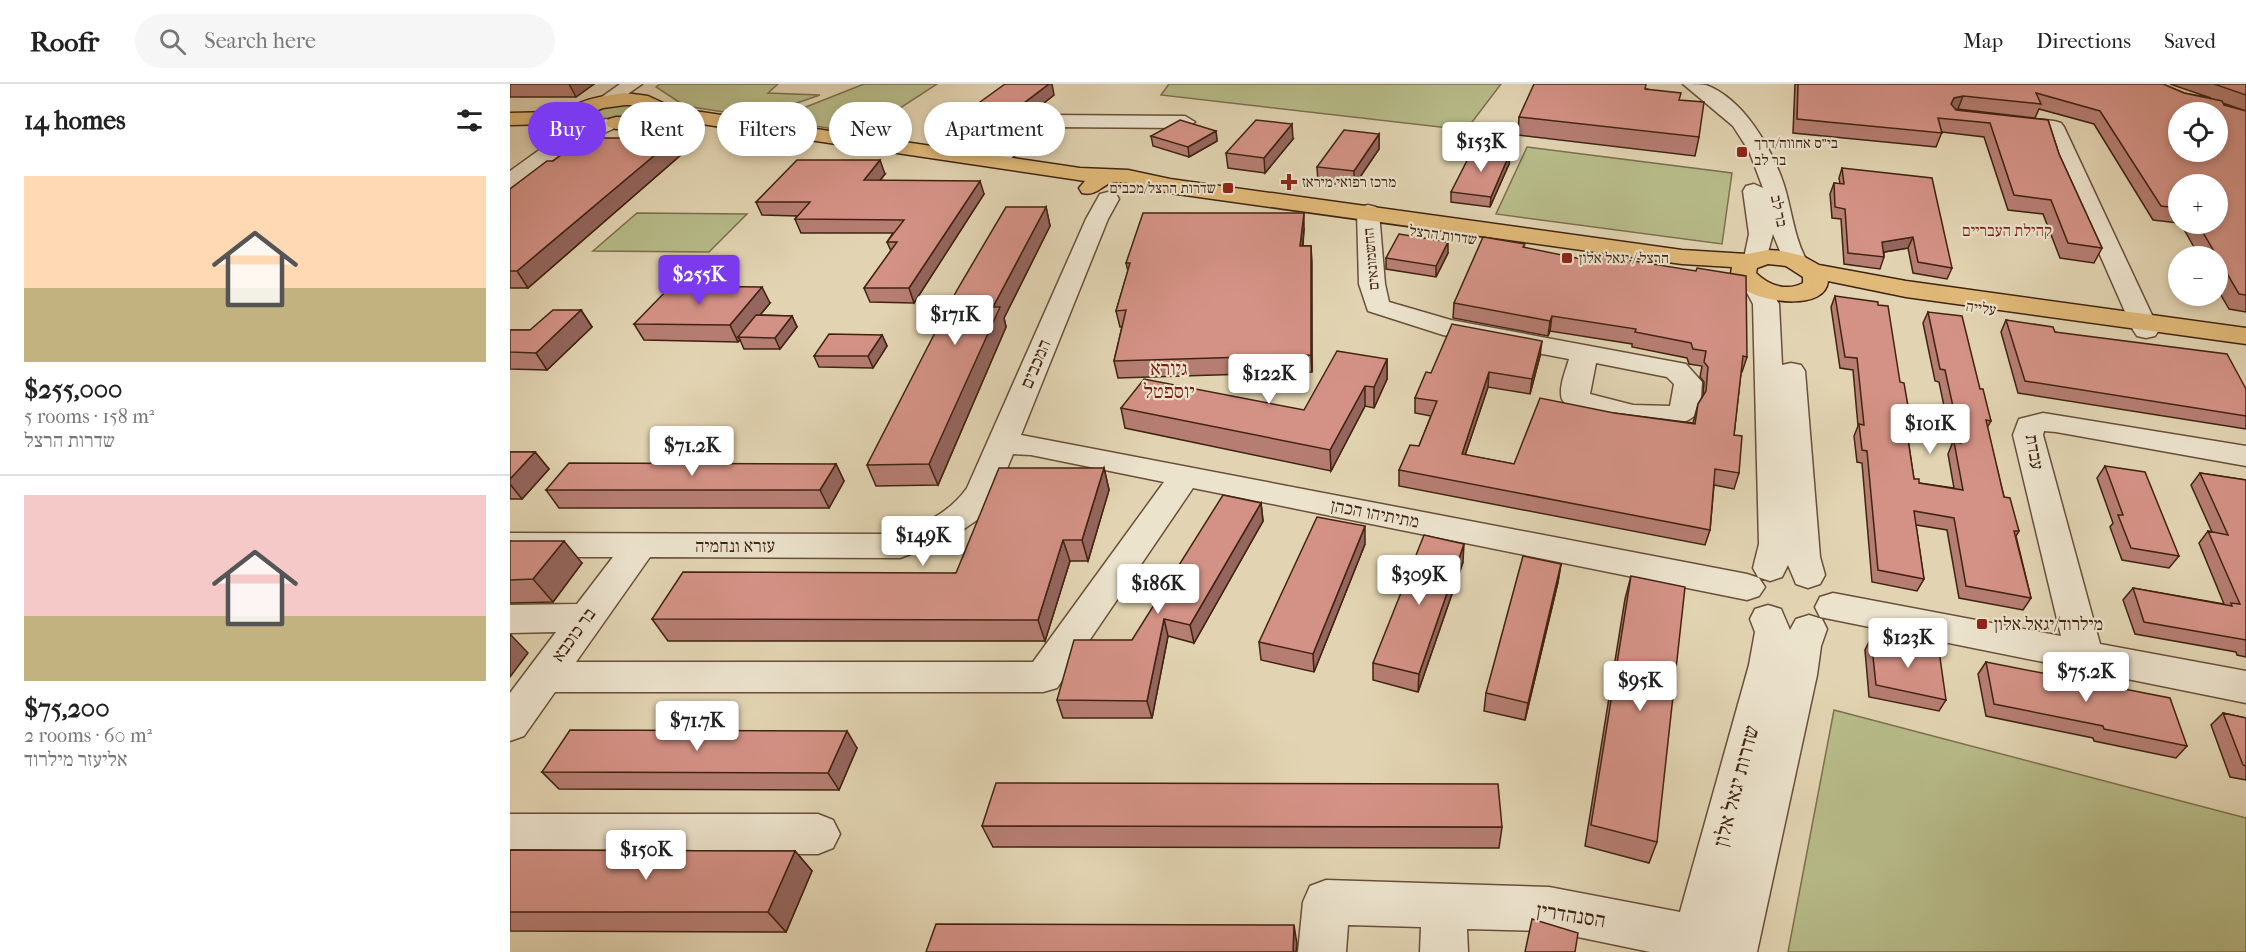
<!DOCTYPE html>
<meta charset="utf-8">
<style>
body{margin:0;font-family:"IM FELL French Canon","Frank Ruhl Libre",serif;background:#f6f6f6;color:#222;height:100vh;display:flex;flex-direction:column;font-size:22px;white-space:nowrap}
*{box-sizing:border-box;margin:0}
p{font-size:20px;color:#767676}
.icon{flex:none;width:33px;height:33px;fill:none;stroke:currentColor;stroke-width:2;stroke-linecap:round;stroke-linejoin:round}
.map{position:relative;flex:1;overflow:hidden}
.sheet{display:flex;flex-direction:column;background:#fff;width:510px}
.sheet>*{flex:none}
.hud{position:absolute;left:18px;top:18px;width:570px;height:54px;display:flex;gap:12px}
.controls{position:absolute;left:1658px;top:18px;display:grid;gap:12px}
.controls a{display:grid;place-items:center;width:60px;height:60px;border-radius:50%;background:#fff;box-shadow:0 3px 9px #0003;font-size:30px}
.price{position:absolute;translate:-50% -51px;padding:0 14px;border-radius:6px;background:#fff;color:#222;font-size:20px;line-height:39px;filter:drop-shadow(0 2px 3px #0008)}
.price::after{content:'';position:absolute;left:50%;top:36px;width:18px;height:14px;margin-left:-9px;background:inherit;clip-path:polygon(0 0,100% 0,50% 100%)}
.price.active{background:#7c3aed;color:#fff}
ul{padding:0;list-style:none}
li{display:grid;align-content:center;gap:12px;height:318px;padding:0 24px}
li+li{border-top:2px solid #e0e0e0}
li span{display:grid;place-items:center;height:186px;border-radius:0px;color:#555}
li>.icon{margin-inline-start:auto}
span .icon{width:108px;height:108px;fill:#fffc;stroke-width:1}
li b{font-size:26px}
h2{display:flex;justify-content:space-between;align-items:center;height:72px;padding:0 24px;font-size:26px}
.pill{padding:0 21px;border-radius:27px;background:#fff;box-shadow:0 3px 9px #0003;font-size:21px;line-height:54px}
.pill.active{background:#7c3aed;color:#fff}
header{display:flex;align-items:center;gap:36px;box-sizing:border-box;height:84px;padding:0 30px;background:#fff;border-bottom:2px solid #e0e0e0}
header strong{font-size:28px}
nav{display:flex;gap:33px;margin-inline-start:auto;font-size:21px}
.search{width:420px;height:54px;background:#f6f6f6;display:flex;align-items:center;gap:15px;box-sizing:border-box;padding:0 21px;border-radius:33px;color:#767676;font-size:22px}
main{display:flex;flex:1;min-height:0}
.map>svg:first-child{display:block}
.green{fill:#b7bc89;stroke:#7c704d;stroke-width:1.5}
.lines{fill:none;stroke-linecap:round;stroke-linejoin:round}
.minor-casing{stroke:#694f39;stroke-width:3}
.major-casing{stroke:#412311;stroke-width:3}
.minor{fill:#ece3cd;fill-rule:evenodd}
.major{fill:#e1ba79;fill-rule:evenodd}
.wall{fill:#b67e73;stroke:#412311;stroke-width:1.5}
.shaded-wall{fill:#94665e;stroke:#412311;stroke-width:1.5}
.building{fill:#d49286;stroke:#412311;stroke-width:1.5;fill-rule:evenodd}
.poi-dot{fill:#8f2418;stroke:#ece3cd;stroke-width:2}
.labels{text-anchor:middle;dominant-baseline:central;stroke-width:4.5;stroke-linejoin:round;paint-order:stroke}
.far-poi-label{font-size:15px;fill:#412311;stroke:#ece3cd;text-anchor:start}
.far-street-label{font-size:15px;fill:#412311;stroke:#ece3cd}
.far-neighbourhood-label{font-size:16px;fill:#7a1f14;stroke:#ece3cd}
.street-label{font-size:18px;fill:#412311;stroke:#ece3cd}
.poi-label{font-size:18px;fill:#412311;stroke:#ece3cd;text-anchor:start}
.neighbourhood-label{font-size:20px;fill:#7a1f14;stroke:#ece3cd}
.near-street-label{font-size:21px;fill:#412311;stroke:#ece3cd}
</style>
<header>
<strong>Roofr</strong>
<div class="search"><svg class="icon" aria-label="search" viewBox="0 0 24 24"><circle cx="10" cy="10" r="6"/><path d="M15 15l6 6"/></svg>Search here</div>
<nav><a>Map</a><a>Directions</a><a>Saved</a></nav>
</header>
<main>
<section class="sheet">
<h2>14 homes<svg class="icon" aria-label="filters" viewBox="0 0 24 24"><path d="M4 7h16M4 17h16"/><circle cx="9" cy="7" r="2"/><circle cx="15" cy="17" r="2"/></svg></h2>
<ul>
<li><span style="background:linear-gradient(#ffd9b3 60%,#c2b280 0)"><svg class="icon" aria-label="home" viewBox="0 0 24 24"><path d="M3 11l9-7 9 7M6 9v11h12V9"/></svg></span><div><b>$255,000</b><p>5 rooms · 158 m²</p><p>שדרות הרצל</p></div></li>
<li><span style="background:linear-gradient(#f6c9c9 65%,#c2b280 0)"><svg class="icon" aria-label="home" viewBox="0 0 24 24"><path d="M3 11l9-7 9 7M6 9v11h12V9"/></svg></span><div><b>$75,200</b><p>2 rooms · 60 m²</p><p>אליעזר מילרוד</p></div></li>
</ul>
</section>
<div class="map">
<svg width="1736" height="868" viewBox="0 0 1736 868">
<rect width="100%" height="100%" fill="#e2d4b2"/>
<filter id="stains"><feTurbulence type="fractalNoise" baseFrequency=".00333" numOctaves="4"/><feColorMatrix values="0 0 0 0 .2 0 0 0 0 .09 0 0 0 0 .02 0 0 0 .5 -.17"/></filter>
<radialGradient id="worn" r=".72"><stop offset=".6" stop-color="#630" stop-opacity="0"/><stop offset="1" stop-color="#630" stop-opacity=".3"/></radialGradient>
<!-- green -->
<path class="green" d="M150,0H268L258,9L310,11L246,33L175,22L146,3Z
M354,0H427L352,49L263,36Z
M659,0H991L956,46L651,11Z
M119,21L123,26C112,35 93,39 80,33L82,28L99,22Z
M1017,63L1222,89L1212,160L986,130Z
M127,129L237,130L199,168L83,167Z
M1324,626L1736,734V868H1278Z"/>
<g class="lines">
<defs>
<path id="minor" d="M110,0H132L102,21H88L86,17Z
M1173,0C1180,0 1190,0 1196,1C1234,15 1262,65 1274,101C1282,127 1284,154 1297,177L1294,182L1285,184L1276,182L1263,150L1255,179L1246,181L1237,179L1234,174L1239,150L1233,107L1236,102L1244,100L1253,104L1239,67L1223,42Z
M540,31L675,32L685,38L675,44L543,43L531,49L494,80H480L477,76L480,72L517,41Z
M1495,32L1544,37L1551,39L1554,43L1649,246L1645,252L1636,254L1627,252L1623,246L1536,48L1488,42L1485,38L1488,34Z
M65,33L72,35L75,39L73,44L96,35L103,37L106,41L103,45L56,66L8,102L0,104V87L39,59L58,35Z
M598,108L606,110L609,115L598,135L511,351L1237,490L1249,494L1255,503L1249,512L1237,516L683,404L547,604L533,608H45L14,652L0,657V609L46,548L0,549V521L67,520L103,473H0V449L388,450C415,440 440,428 457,404L576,135L590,110ZM503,370L521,371L654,398L523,578H66L140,473L390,474L438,456L467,436L488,407Z
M858,121L866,123L869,128L875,200L879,218L941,236L1176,280L1192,298C1191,309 1192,325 1183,333C1165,350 1061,336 1052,315C1048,304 1056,286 1059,275L933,251L858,227L849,200L847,128L850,123ZM1086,279L1157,293L1164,300L1160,322L1123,321L1080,310Z
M1247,195L1256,198L1269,220L1272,281L1281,279L1291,281L1295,287L1310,473L1315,491L1310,500L1298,504L1286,500L1278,481L1272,493L1260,497L1248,493L1243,484L1249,460L1243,220L1234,203L1238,198Z
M1533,329L1736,362V382L1546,348L1534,347L1533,351L1590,560L1736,587V619L1310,533L1305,523L1310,513L1323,509L1551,552L1503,351L1509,335Z
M1258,521L1271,525L1280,546L1286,535L1299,531L1312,535L1317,545L1311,562L1307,591L1247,868H1140L1039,847L957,845L958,868H910L911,843L838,841L836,868H788L793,818L800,802L816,796L1039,803L1170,828L1239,581L1245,548L1240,535L1245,525Z
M0,730H308L323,736L330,750L323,764L308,770H0Z"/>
<path id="major" d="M115,9L138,12L164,24L570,84L618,86L660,95L1172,166L1237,170L1258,166L1272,167L1293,172L1309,181L1396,197L1736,244V260L1396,213L1318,197C1315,227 1255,218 1237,207C1230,203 1225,197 1221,190L1222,183L1172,180L660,109C643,105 625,98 607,98C592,98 589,113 572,109L569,104L575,97L178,38L177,44L170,46L106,45L99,43L96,39L99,35L106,33L155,34L127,21H115L93,24L73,32L88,38L91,42L88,46L81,48L43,40L0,41V29L43,28L55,31C65,14 97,12 115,9ZM1258,180L1276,182L1293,193V199C1277,208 1258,201 1246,189L1247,184Z"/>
</defs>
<!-- minor casing -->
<use href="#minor" class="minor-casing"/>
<!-- major casing -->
<use href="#major" class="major-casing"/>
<!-- minor -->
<use href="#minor" class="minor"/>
<!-- major -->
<use href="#major" class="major"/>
</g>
<!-- wall -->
<path class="wall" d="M0,0H84L66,13H0Z
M1285,0H1653L1674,9L1701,14L1660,0H1736V27L1713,19L1714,21L1736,27V228L1719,225L1707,204V172H1689L1671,140H1707L1668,100V139L1643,136L1584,40L1529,25L1525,34L1448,25L1446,26L1538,36L1549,70L1592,164L1584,179L1550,174L1533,130L1498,126L1474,53L1432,48L1426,63L1283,49Z
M1137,5L1169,16L1189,53L1185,72L1008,51L1009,33Z
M544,11L481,61L441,56L437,42Z
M706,47L707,57L679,73L643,62L641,52Z
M869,50V65L844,102L808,98L807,83Z
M165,54L173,69L18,204H0V105L43,77Z
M783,55L755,89L718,84L716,69Z
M999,80L980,123L941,118V108Z
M1332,84L1442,184L1437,195L1403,189L1398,164L1374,168V173L1370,185L1334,180L1331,135L1322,134L1320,110L1324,99L1330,100L1329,94Z
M375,90L370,96L474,110L404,219L360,218L354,204L381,167L377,158L383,149H291L285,135L287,132L252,131L246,118Z
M536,123L540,142L494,234L496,243L428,401L366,402L357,381Z
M794,145L793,162H801L802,288L608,294L604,277L612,243H610L606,227L618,187L616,179Z
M1014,163L1237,273L1232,288H1231L1224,351L1229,389L1224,405L1204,401L1200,446L1195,461L889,402V386L909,362L921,332L905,329V314L921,289L1030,272L1020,310L978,303L955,371L1004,380L1104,329L1183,339L1188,320L1193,312L1194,298L1190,293L1192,282L1179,280L1177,274L1122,263V260L1040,247L1038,252L943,234L944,219Z
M938,169L926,193L876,185V174Z
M1325,212L1390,298L1398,322L1394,330L1404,395L1409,399L1444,404L1438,370L1442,360L1429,298L1425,297L1413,239L1418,228L1470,305L1481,337L1477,344L1494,413L1509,447L1506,452L1521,514L1513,526L1449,514L1437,446L1406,441L1414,495L1407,507L1362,498L1352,379L1347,378L1344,352L1348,342L1343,286L1330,284L1321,223Z
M260,219L250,231L282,232L287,243L270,265H234L230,256L228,258L134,256L124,240Z
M71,226L82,243L37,286L0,285V246H20Z
M1496,236L1545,248L1736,305V345L1508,309L1491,248Z
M372,251L377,262L363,284L309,283L304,272Z
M877,275V295L864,324L855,322L821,387L615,344L611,324L794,326Z
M0,368H25L39,385L12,415H0Z
M326,380L334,397L319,424H49L36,406Z
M1595,382L1669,472L1659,484L1612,476L1600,443L1603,439L1587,394Z
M594,384L599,406L578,477H560L535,557H158L142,535L446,489Z
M1690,389L1736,396V573L1727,571L1726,568L1625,550L1613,516L1623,504L1714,520L1689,459L1698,447L1702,448L1681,401Z
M751,419L753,437L684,559L658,552L642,634H553L547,616L622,556Z
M0,457L72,479L43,518L0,519Z
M855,460L804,588L751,576L749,558Z
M953,478L908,608L863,596V579Z
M1051,480L1048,498L1015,636L974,627L976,609Z
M1121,492L1147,758L1139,779L1075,762L1115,515Z
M1361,554L1436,616L1429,627L1359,613L1355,566Z
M1476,578L1677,662L1666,674L1584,657L1583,654L1476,632L1468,590Z
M1713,629L1736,634V696L1720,693L1701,641Z
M347,664L329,706L49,705L32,688Z
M472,742L992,743L989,764L483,763Z
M0,766L285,767L302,787L276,848L0,847Z"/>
<!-- shaded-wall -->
<path class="shaded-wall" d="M59,0H84L66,13Z
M539,0H542L544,11L481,61L477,47Z
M1453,12L1448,25L1439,28L1441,20L1444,14Z
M782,40L783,55L755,89L754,74Z
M706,47L707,57L679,73L678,63Z
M869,50V65L844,102V87Z
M165,54L173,69L18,204L7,187Z
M1000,69L999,80L980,123L981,113Z
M370,76L375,90L359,110L354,96Z
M470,97L474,110L404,219L399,204Z
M536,123L540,142L494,234L496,243L428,401L419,380L483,223Z
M794,129V145L791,178L790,162Z
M1403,153L1398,164L1368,169L1372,158Z
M938,158V169L926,193V182Z
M801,162L802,178V288L801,271Z
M252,203L260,219L232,253H228L230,256L228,258L220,241Z
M71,226L82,243L37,286L26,269Z
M282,232L287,243L270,265L265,254Z
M1042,232L1040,247L1038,252L1040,237Z
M372,251L377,262L363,284L358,272Z
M1032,257L1030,272L1020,310L1022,295Z
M877,275V295L864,324V303Z
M979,288L978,303L950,386L952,370Z
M855,302V322L821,387L820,366Z
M25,368L39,385L12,415L0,400V395Z
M326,380L334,397L319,424L310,406Z
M594,384L599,406L578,477L572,456Z
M751,419L753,437L684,559L680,541Z
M855,442V460L804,588L803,570Z
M553,456L560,477L535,557L528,536Z
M54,457L72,479L43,518L23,495Z
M954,460L953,478L908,608L909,590Z
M1051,480L1048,498L1015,636L1018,619Z
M654,535L658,552L642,634L637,617Z
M0,550L18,569L0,593Z
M337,647L347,664L329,706L318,689Z
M285,767L302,787L276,848L258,828Z
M784,841L787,860L786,868H783Z"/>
<!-- building -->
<path class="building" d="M495,0H539L477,47L437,42Z
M1024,0H1136L1135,5L1171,9L1169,16L1194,18L1189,53L1009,33Z
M1288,0H1653L1674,9L1712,17L1714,21L1736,27V211L1729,210L1688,140H1707V100H1668V124L1651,122L1590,27L1526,9L1531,20L1453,12L1444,14L1441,20L1446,26L1538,36L1549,70L1592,164L1558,159L1541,116L1504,111L1480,39L1428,34L1432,49L1287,35ZM1668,28H1707V68H1668Z
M1704,0H1736V11Z
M670,36L706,47L678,63L641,52Z
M746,36L782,40L754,74L716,69Z
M834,46L869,50L844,87L807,83Z
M74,54H165L7,187H0V105L37,77H43Z
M963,65L1000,69L981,113L941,108Z
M287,76H370L354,96L470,97L399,204H354L387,158H377L394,136L285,135L300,118H246Z
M1332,84L1422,94L1442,184L1408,178L1403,153L1372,158L1374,173L1338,169L1335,125L1325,123L1324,99L1334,100Z
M496,123H536L483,223H490L419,380L357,381L447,206Z
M633,129H794L790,162H801V271L604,277L616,226L606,227L620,179H616Z
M889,150L938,158L926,182L876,174Z
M973,153L1015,160L1013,163L1076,176L1079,170L1186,187L1187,184L1236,192L1237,273L1233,272L1224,351L1232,352L1229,389L1205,385L1200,446L889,386L900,361L909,362L927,317L905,314L916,288L921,289L942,240L1032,257L1022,295L979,288L952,370L1004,380L1030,314L1104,329L1185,340L1188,320L1196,307L1198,283L1194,278L1196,267L1183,265L1181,259L1125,248L1126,245L1042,232L1040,237L944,219Z
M161,202L252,203L220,241L124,240Z
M1325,212L1368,218V221L1378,222L1390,298L1394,299L1398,322H1393L1404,395H1409V399L1453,406L1444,358L1451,359L1435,286L1430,285L1418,228L1452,232L1470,305H1473L1481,337L1476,336L1494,413L1500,414L1509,447H1504L1521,514L1456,502L1444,434L1404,427L1414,495L1368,486L1357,367L1352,366L1349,340L1354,341L1347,274L1335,273Z
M43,226H71L26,269L0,268V246H20Z
M246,231L282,232L265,254L228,253Z
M1496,236L1543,243L1545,248L1717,270L1736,305V332L1515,297Z
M319,250L372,251L358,272H304Z
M827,267L877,275L864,303L855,302L820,366L611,324L634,295L794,326Z
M0,368H25L0,395Z
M59,379L326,380L310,406H36Z
M1595,382L1635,388L1669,472L1621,464L1608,431H1613Z
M489,384H594L572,456H553L528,536L142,535L173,488L446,489Z
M1690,389L1736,396V556L1634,538L1623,504L1722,522L1721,519L1730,520L1698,447L1718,451Z
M713,411L751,419L680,541L654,535L637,617L547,616L564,556H622Z
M807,433L855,442L803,570L749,558Z
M914,451L954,460L909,590L863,579Z
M0,457H54L23,495L0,496Z
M1013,472L1051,480L1018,619L976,609Z
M1121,492L1175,503L1147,758L1081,741Z
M1361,554L1429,567L1436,616L1366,601Z
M1476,578L1660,614L1677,662L1594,645L1593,642L1484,620Z
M1713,629L1736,634V682L1733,681Z
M60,646L337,647L318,689L32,688Z
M486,699L988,700L992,743L472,742Z
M0,766L285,767L258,828H0Z
M1022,835L1068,849L1065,868H1015Z
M426,840L784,841L783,868H416Z"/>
<!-- markers -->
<g class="poi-dot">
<rect x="1226" y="62" width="12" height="12" rx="3"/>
<path d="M776 89h6v6h6v6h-6v6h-6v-6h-6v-6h6z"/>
<rect x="712" y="98" width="12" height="12" rx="3"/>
<rect x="1051" y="168" width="12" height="12" rx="3"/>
<rect x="1466" y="534" width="12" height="12" rx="3"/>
</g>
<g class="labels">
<!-- far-poi labels -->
<g class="far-poi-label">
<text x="1244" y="59">בי״ס אחווה/דרך<tspan x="1244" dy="17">בר לב</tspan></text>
<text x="792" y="98">מרכז רפואי מיראז</text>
<text x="706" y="104" text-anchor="end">שדרות הרצל/מכבים</text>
<text x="1069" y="174">הרצל / יגאל אלון</text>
</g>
<!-- far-street labels -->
<g class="far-street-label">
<text transform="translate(1269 127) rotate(78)">בר לב</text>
<text transform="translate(933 151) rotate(8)">שדרות הרצל</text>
<text transform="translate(861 175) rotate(-95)">החשמונאים</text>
<text transform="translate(1471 224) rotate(8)">עלייה</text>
</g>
<!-- far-neighbourhood labels -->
<g class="far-neighbourhood-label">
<text x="1497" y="146">קהילת העבריים</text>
</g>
<!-- street labels -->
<g class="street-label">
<text transform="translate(526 280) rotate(-67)">המכבים</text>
<text transform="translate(1524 368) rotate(80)">עבדת</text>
<text transform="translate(865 430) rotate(11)">מתיתיהו הכהן</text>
<text x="225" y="462">עזרא ונחמיה</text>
<text transform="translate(64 551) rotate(-54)">בר כוכבא</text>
</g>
<!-- poi labels -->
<g class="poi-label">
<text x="1484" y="540">מילרוד/יגאל אלון</text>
</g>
<!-- neighbourhood labels -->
<g class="neighbourhood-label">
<text x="659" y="284">גיורא<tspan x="659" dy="23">יוספטל</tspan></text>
</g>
<!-- near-street labels -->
<g class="near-street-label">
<text transform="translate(1226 702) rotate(-75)">שדרות יגאל אלון</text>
<text transform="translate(1061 831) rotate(9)">הסנהדרין</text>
</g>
</g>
<rect width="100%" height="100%" filter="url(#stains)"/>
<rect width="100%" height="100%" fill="url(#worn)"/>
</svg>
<div class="controls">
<a><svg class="icon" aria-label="locate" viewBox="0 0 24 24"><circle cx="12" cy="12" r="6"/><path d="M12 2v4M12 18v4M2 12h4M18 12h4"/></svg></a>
<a>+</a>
<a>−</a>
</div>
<b class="price" style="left:971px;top:89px">$153K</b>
<b class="price active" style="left:189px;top:222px">$255K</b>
<b class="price" style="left:445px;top:262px">$171K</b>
<b class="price" style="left:759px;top:321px">$122K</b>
<b class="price" style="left:1420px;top:371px">$101K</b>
<b class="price" style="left:182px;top:393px">$71.2K</b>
<b class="price" style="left:413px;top:483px">$149K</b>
<b class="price" style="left:909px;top:522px">$309K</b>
<b class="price" style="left:648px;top:531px">$186K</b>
<b class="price" style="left:1398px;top:585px">$123K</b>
<b class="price" style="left:1576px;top:619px">$75.2K</b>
<b class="price" style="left:1130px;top:628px">$95K</b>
<b class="price" style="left:187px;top:668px">$71.7K</b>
<b class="price" style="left:136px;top:797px">$150K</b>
<div class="hud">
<a class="pill active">Buy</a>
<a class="pill">Rent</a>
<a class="pill">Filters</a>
<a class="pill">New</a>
<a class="pill">Apartment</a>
</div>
</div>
</main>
